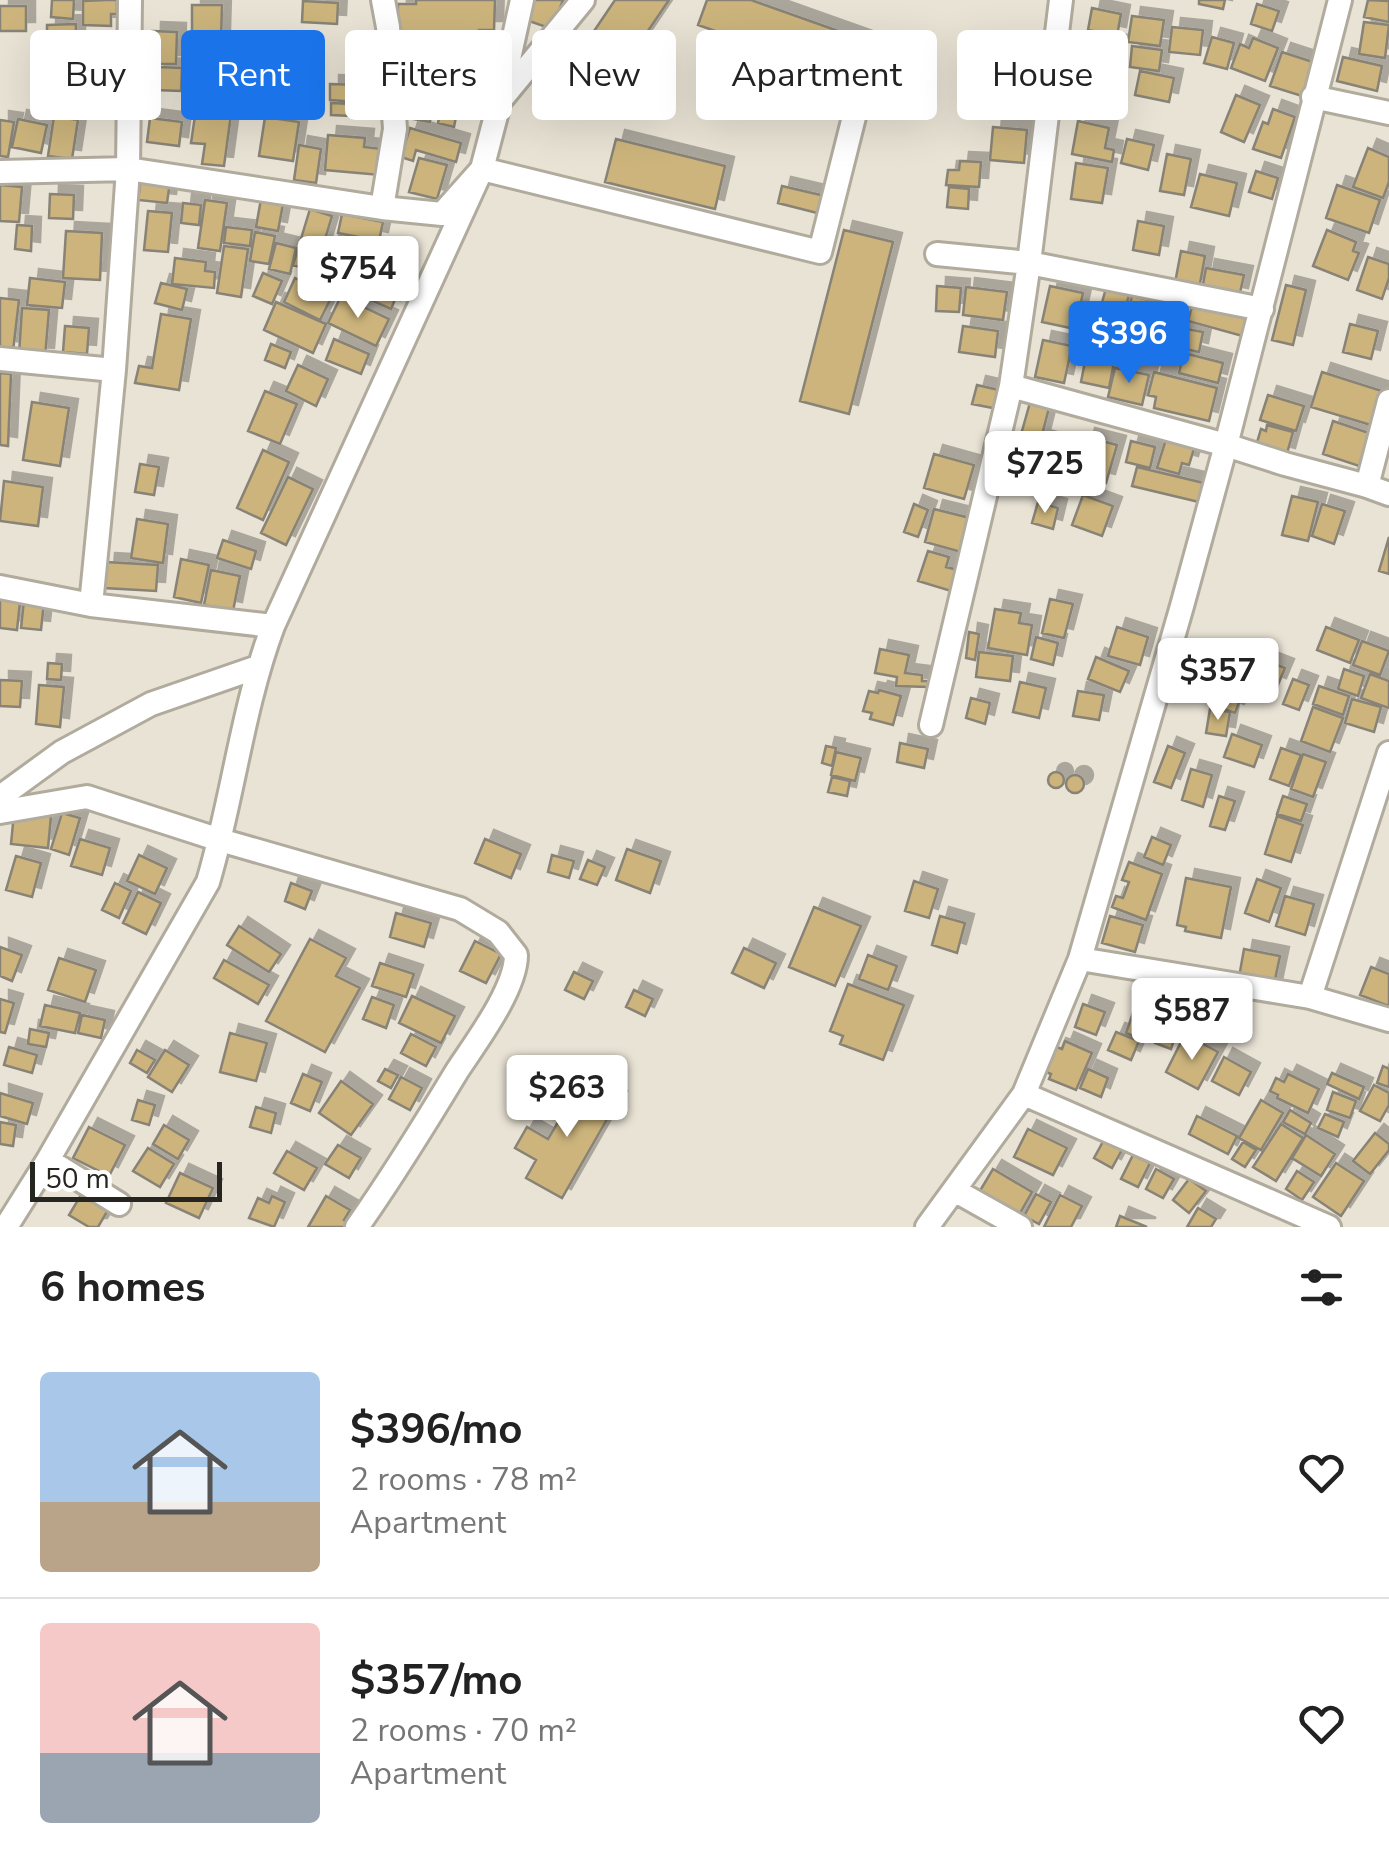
<!DOCTYPE html>
<meta charset="utf-8">
<style>
body{margin:0;font-family:"Nunito Sans",sans-serif;background:#f2f2f2;color:#222;height:100vh;display:flex;flex-direction:column;font-size:38px;white-space:nowrap}
*{box-sizing:border-box;margin:0}
p{font-size:32px;color:#767676}
.icon{flex:none;width:55px;height:55px;fill:none;stroke:currentColor;stroke-width:2;stroke-linecap:round;stroke-linejoin:round}
.map{position:relative;height:1227px;overflow:hidden}
.details{display:flex;flex-direction:column;background:#fff;flex:1}
.details>*{flex:none}
.guide{position:absolute;left:30px;top:30px;width:1330px;height:90px;display:flex;gap:20px}
.scale{position:absolute;left:30px;bottom:25px;width:192px;box-sizing:border-box;padding-left:10px;border:5px solid #272520;border-top:0;font-size:28px;line-height:35px;white-space:nowrap;color:#272520;-webkit-text-stroke:8px #fff;paint-order:stroke}
.price{position:absolute;translate:-50% -85px;padding:0 22px;border-radius:10px;background:#fff;color:#222;font-size:32px;line-height:65px;filter:drop-shadow(0 2px 5px #0008)}
.price::after{content:'';position:absolute;left:50%;top:60px;width:30px;height:22px;margin-left:-15px;background:inherit;clip-path:polygon(0 0,100% 0,50% 100%)}
.price.active{background:#1a73e8;color:#fff}
ul{padding:0;list-style:none}
li{display:flex;align-items:center;gap:30px;height:250px;padding:0 40px}
li+li{border-top:2px solid #e0e0e0}
li span{display:grid;place-items:center;flex:none;width:280px;height:200px;border-radius:10px;color:#555}
li>.icon{margin-inline-start:auto}
span .icon{width:120px;height:120px;fill:#fffc;stroke-width:1}
li b{font-size:42px}
h2{display:flex;justify-content:space-between;align-items:center;height:120px;padding:0 40px;font-size:42px}
.tag{padding:0 35px;border-radius:10px;background:#fff;box-shadow:0 10px 40px #0002;font-size:35px;line-height:90px}
.tag.active{background:#1a73e8;color:#fff}
.map>svg:first-child{display:block}
.building{fill:#ccb47b;stroke:#888376;stroke-width:2.5;filter:url(#shadow)}
.lines{fill:none;stroke-linecap:round;stroke-linejoin:round}
.minor-casing{stroke:#b0ab9d;stroke-width:28}
.minor{stroke:#fff;stroke-width:22}
</style>
<div class="map">
<svg width="1389" height="1227" viewBox="0 0 1389 1227">
<defs>
<filter id="shadow"><feDropShadow dx="9" dy="-9" stdDeviation="0" flood-color="#0004"/></filter>
</defs>
<rect width="100%" height="100%" fill="#e9e3d5"/>
<!-- building -->
<path class="building" d="M52,0H74L73,19L51,17Z
M106,0H117V14H111V26L83,25V1Z
M416,0H495L494,30H479V54L397,53L398,4H416Z
M533,0H563L552,29L526,20Z
M615,0H669L603,97L595,92L583,108L560,92L572,75L567,71Z
M707,0H751L875,44L861,82L698,25Z
M1199,0H1225L1223,9L1199,4Z
M1368,0L1389,1V22L1364,17Z
M303,1L338,3L337,24L302,22Z
M1257,4L1279,11L1272,31L1251,24Z
M192,5H222L221,38L192,37Z
M0,6H26V31H0Z
M1092,8L1121,14L1117,36L1088,30Z
M1132,16L1164,20L1160,46L1128,42Z
M1364,22L1389,25L1385,58L1359,54Z
M76,24V56H47V25Z
M1172,27L1203,30L1200,55L1169,52Z
M152,31L177,32L176,64H151Z
M1212,37L1234,43L1227,69L1204,63Z
M1253,38L1278,48L1265,81L1231,68L1240,44L1249,48Z
M1091,39L1119,44L1115,64L1088,59Z
M1132,46L1162,50L1159,71L1130,67Z
M1282,52L1316,63L1305,97L1270,86Z
M1343,57L1382,66L1377,91L1337,81Z
M37,63L67,66L64,91L35,88Z
M428,65V98L402,99L401,66Z
M156,67L182,68L181,91L155,90Z
M1140,71L1174,78L1169,102L1135,95Z
M364,78L384,79L383,101L363,100Z
M330,84L358,85L357,102L330,100Z
M1016,85L1046,90L1042,115L1012,110Z
M1236,95L1260,105L1244,142L1221,132Z
M1077,96L1104,97L1103,117L1076,116Z
M197,102L232,107L224,166L202,164L205,144L191,143Z
M411,102L432,106L430,122L408,118Z
M331,103L352,104L351,116L331,115Z
M441,109L457,112L454,127L438,123Z
M1273,109L1295,117L1281,158L1253,149L1263,122L1268,124Z
M54,116L78,120L72,159L48,156Z
M265,117L299,122L293,161L259,156Z
M150,118L182,122L179,146L147,142Z
M18,119L47,125L41,153L12,147Z
M0,120L14,122L8,157L0,156Z
M1078,121L1109,128L1105,148L1114,150L1112,162L1072,154Z
M993,127L1027,130L1024,163L990,160Z
M410,128L461,143L456,162L416,150L413,161L401,157Z
M328,135L365,138L364,147L382,149L380,175L325,170Z
M616,139L725,166L715,209L605,182Z
M1127,139L1154,145L1148,170L1121,163Z
M299,145L321,149L316,183L294,180Z
M1368,148L1389,157V182L1383,198L1353,187Z
M1167,154L1191,159L1184,195L1160,191Z
M419,158L447,165L437,199L409,192Z
M960,161L981,162L979,187L946,185L948,170H959Z
M1076,163L1108,168L1102,203L1071,199Z
M1256,171L1278,178L1272,199L1249,192Z
M1200,174L1237,183L1229,216L1191,207Z
M141,179L170,182L167,203L138,200Z
M0,185L22,187L19,222L0,221Z
M1337,185L1380,200L1369,233L1326,218Z
M782,186L825,196L821,214L778,203Z
M949,187L969,189L968,209L947,207Z
M50,194L74,195L73,219L49,218Z
M261,199L283,204L278,231L256,227Z
M205,200L227,203L220,251L198,248Z
M183,203L201,205L199,225L181,223Z
M310,209L332,216L315,272L293,265Z
M148,211L172,213L168,252L144,250Z
M342,214L383,222L379,241L338,233Z
M1138,221L1164,226L1159,255L1133,250Z
M17,225L32,226L31,251L15,249Z
M226,227L252,230L250,246L224,243Z
M844,230L893,242L849,414L800,401Z
M1327,230L1356,242L1353,251L1359,253L1348,280L1313,266Z
M66,231L102,233L100,280L63,278Z
M255,232L275,236L269,264L250,261Z
M331,242L364,253L353,283L320,271Z
M276,243L296,248L290,274L269,269Z
M224,246L248,249L241,297L217,293Z
M1181,251L1205,256L1199,289L1175,283Z
M1368,257L1389,264V278L1382,299L1357,290Z
M175,258L206,262L205,271L215,272L214,288L172,284Z
M1206,268L1244,275L1239,297L1202,290Z
M263,273L282,281L272,304L253,296Z
M30,278L65,282L62,308L27,305Z
M295,278L332,296L320,320L284,302Z
M373,279L399,290L391,309L364,297Z
M161,283L187,289L182,310L155,303Z
M1286,285L1306,290L1293,345L1272,340Z
M937,286L961,288L959,312L936,311Z
M1050,286L1083,293L1075,329L1042,322Z
M966,287L1007,292L1003,320L963,315Z
M1106,288L1129,295L1118,334L1095,328Z
M341,296L389,319L376,346L328,323Z
M1132,296L1163,303L1154,337L1124,330Z
M0,298L19,300L13,351L0,349Z
M276,302L326,324L313,353L264,330Z
M1193,303L1252,314L1246,337L1188,321Z
M22,308L49,310L45,357L19,355Z
M161,314L191,319L179,390L135,383L139,366L152,368Z
M1350,324L1378,331L1371,359L1343,352Z
M65,326L89,328L87,354L63,352Z
M963,326L998,331L995,357L959,352Z
M1171,326L1203,332L1199,352L1167,345Z
M334,339L369,354L361,374L326,360Z
M1043,340L1072,346L1064,383L1035,377Z
M271,344L291,352L285,368L265,360Z
M1088,346L1116,352L1109,388L1081,382Z
M1184,353L1223,363L1218,383L1179,373Z
M298,365L328,379L316,406L286,391Z
M1115,368L1149,375L1142,405L1108,397Z
M1154,372L1217,388L1209,421L1154,408L1156,397L1148,395Z
M1322,372L1385,392L1374,426L1311,407Z
M0,373L11,374L8,446L0,445Z
M977,385L1003,391L998,409L972,404Z
M265,391L297,404L280,444L248,431Z
M1268,395L1304,406L1296,431L1260,420Z
M1031,399L1050,404L1041,439L1073,448L1067,470L1034,462L1033,468L1013,463Z
M32,402L69,408L60,466L23,460Z
M1333,421L1369,433L1359,466L1323,454Z
M1267,425L1293,432L1286,457L1255,449L1261,429L1266,431Z
M1168,433L1196,442L1189,465L1182,463L1179,474L1157,468Z
M1086,437L1117,445L1106,483L1076,475Z
M1131,441L1155,447L1150,468L1126,462Z
M263,450L289,462L263,520L237,508Z
M934,454L974,465L964,499L924,488Z
M140,464L159,467L154,495L135,492Z
M1137,467L1208,484L1203,503L1132,486Z
M288,477L313,489L286,545L261,533Z
M4,481L43,487L38,526L0,521Z
M1083,495L1113,506L1102,536L1072,525Z
M1292,496L1318,502L1308,541L1282,535Z
M1038,502L1058,508L1053,529L1032,523Z
M914,504L928,510L918,537L904,532Z
M1322,504L1345,511L1334,544L1312,536Z
M934,509L970,518L961,552L925,542Z
M137,519L168,524L163,563L131,558Z
M1389,537V574L1379,571Z
M223,540L256,551L251,569L217,558Z
M928,551L949,557L946,567L958,570L951,591L918,581Z
M181,559L209,565L201,603L174,597Z
M106,562L158,565L156,591L104,588Z
M211,570L240,576L233,611L204,605Z
M0,591L21,593L17,630L0,628Z
M1050,599L1073,604L1064,638L1042,633Z
M24,600L44,602L41,630L21,628Z
M995,609L1021,613L1019,623L1032,625L1027,655L988,648Z
M1117,627L1148,637L1140,665L1108,656Z
M1326,627L1359,640L1350,663L1317,650Z
M969,632L979,634L975,660L966,658Z
M1036,637L1058,643L1053,665L1031,659Z
M1362,641L1389,651L1380,675L1353,665Z
M880,649L909,655L905,673L922,675V681H928V687L896,686L897,677L875,673Z
M979,652L1013,656L1010,681L976,677Z
M1096,657L1129,671L1120,692L1088,679Z
M1267,661L1285,668L1277,687L1258,679Z
M48,663L62,664L61,680L47,679Z
M1344,669L1364,676L1358,696L1338,689Z
M1220,671L1247,681L1235,713L1208,703Z
M1370,674L1389,681V708L1361,698Z
M1293,679L1309,685L1299,710L1283,704Z
M0,680L22,681L20,707L0,706Z
M1020,682L1046,688L1039,718L1013,712Z
M39,685L64,687L60,727L36,724Z
M1319,686L1349,696L1343,715L1313,704Z
M879,690L901,696L893,725L870,719L872,713L863,711L869,691L878,693Z
M1078,691L1104,695L1099,720L1073,716Z
M971,698L990,703L985,724L966,718Z
M1352,699L1381,707L1374,732L1345,723Z
M1313,707L1343,718L1330,752L1301,741Z
M1210,709L1230,712L1226,736L1206,733Z
M1232,734L1262,745L1254,767L1224,757Z
M900,743L928,749L924,768L897,762Z
M826,746L836,748L832,766L822,763Z
M1168,746L1185,753L1171,788L1154,782Z
M1281,748L1301,755L1289,786L1270,779Z
M836,752L861,758L855,781L831,775Z
M1303,754L1326,762L1313,797L1291,789Z
M1191,769L1212,775L1203,807L1182,800Z
M1048 780a8 8 0 1 1 16 0a8 8 0 1 1-16 0Z
M1066 784a9 9 0 1 1 18 0a9 9 0 1 1-18 0Z
M832,777L850,781L847,796L828,792Z
M1219,796L1235,801L1225,830L1210,826Z
M1283,796L1307,804L1301,821L1277,814Z
M14,813L51,816L48,848L11,844Z
M62,813L80,818L69,855L51,849Z
M1277,816L1303,825L1291,862L1265,854Z
M1152,837L1171,845L1163,865L1144,857Z
M80,839L110,848L102,875L71,866Z
M485,839L521,854L511,878L475,863Z
M627,849L661,861L650,893L616,880Z
M139,855L167,868L155,894L127,881Z
M552,855L574,861L569,878L548,872Z
M16,856L41,863L32,897L6,890Z
M588,860L605,867L597,885L580,879Z
M1129,862L1162,874L1146,920L1112,907L1116,896L1123,898L1129,882L1122,880Z
M1186,878L1231,887L1221,938L1185,931L1186,927L1177,925Z
M1257,879L1281,888L1269,922L1245,913Z
M914,881L938,889L929,918L905,911Z
M115,883L131,891L119,918L102,910Z
M291,883L312,891L305,909L285,901Z
M138,892L161,903L146,934L123,923Z
M1285,896L1314,904L1305,935L1276,926Z
M814,907L861,926L835,986L789,967Z
M396,913L431,923L424,947L390,937Z
M940,916L965,923L957,953L932,945Z
M1110,916L1143,925L1135,952L1102,943Z
M239,926L281,954L269,972L227,945Z
M310,939L346,958L336,976L360,988L325,1052L266,1021Z
M475,941L501,954L486,983L460,971Z
M0,947L22,955L12,981L0,976Z
M744,948L776,963L764,988L732,973Z
M1244,949L1280,956L1273,989L1238,983Z
M868,955L897,966L888,990L859,979Z
M59,958L96,970L85,1002L48,990Z
M224,960L269,985L258,1004L214,978Z
M380,963L414,974L406,997L372,986Z
M1371,967L1389,974V1006L1360,995Z
M574,972L593,981L584,999L565,990Z
M848,984L904,1005L883,1060L840,1044L843,1036L830,1031Z
M634,990L653,999L645,1016L626,1007Z
M412,996L455,1016L441,1043L399,1023Z
M372,997L394,1005L386,1028L363,1019Z
M0,999L14,1003L5,1033L0,1032Z
M1083,1004L1105,1012L1096,1035L1075,1027Z
M45,1005L80,1013L75,1033L40,1026Z
M1134,1010L1156,1019L1147,1041L1126,1033Z
M82,1015L105,1020L101,1038L78,1033Z
M1164,1020L1179,1025L1171,1049L1155,1043Z
M30,1029L49,1033L46,1047L28,1044Z
M1116,1032L1139,1041L1131,1060L1108,1050Z
M230,1033L267,1043L256,1081L220,1072Z
M411,1034L436,1047L426,1066L401,1053Z
M1194,1039L1218,1052L1198,1089L1166,1072L1182,1040L1191,1045Z
M1065,1041L1092,1053L1076,1090L1049,1079L1051,1074L1046,1072L1057,1047L1062,1049Z
M9,1047L37,1055L32,1073L4,1065Z
M137,1050L155,1060L147,1073L130,1063Z
M165,1050L189,1065L172,1092L148,1077Z
M1224,1057L1251,1072L1239,1095L1212,1081Z
M1383,1066L1389,1069V1087L1377,1083Z
M385,1069L398,1075L391,1088L378,1081Z
M1088,1069L1108,1078L1101,1097L1080,1088Z
M1332,1073L1364,1087L1359,1099L1327,1084Z
M303,1074L322,1082L310,1111L291,1103Z
M1288,1074L1319,1089L1308,1113L1277,1098L1278,1095L1270,1091L1276,1078L1284,1082Z
M401,1077L422,1088L410,1110L389,1099Z
M583,1080L618,1100L562,1198L526,1178L536,1160L515,1148L527,1127L548,1139Z
M341,1081L373,1104L351,1135L319,1113Z
M1374,1085L1389,1093V1105L1380,1121L1360,1111Z
M1333,1092L1356,1101L1350,1118L1327,1110Z
M0,1093L33,1103L27,1124L0,1116Z
M138,1100L155,1105L149,1125L132,1120Z
M1261,1100L1283,1113L1261,1150L1239,1138Z
M256,1107L276,1113L271,1133L250,1127Z
M1290,1110L1311,1123L1305,1134L1283,1122Z
M1325,1114L1344,1122L1338,1137L1318,1128Z
M1197,1116L1237,1136L1228,1154L1189,1134Z
M0,1122L16,1125L13,1146L0,1144Z
M1281,1124L1303,1138L1276,1181L1253,1167Z
M164,1125L189,1140L178,1159L153,1144Z
M89,1127L125,1145L109,1176L73,1158Z
M1028,1129L1067,1148L1053,1175L1014,1157Z
M1375,1133L1389,1144V1150L1370,1174L1353,1161Z
M1306,1135L1335,1154L1321,1176L1292,1158Z
M1105,1138L1123,1148L1112,1168L1094,1158Z
M1243,1142L1256,1150L1245,1167L1232,1159Z
M338,1145L361,1158L349,1178L325,1164Z
M148,1148L174,1164L160,1187L133,1171Z
M287,1151L317,1168L304,1190L274,1173Z
M1133,1155L1150,1163L1138,1187L1121,1179Z
M1336,1163L1364,1181L1341,1216L1313,1197Z
M993,1169L1032,1192L1015,1222L975,1199Z
M1156,1169L1174,1179L1163,1198L1146,1189Z
M1297,1171L1314,1182L1302,1200L1286,1189Z
M180,1173L213,1188L199,1218L166,1203Z
M1189,1179L1206,1191L1189,1213L1173,1200Z
M1036,1194L1051,1202L1039,1224L1024,1216Z
M81,1195L108,1210L98,1227H89L69,1215Z
M1060,1195L1082,1206L1071,1227H1044Z
M272,1196L285,1202L274,1227L249,1218L258,1198L269,1203Z
M326,1196L350,1210L344,1220L349,1223L346,1227H308Z
M1198,1208L1216,1219L1211,1227H1187Z
M1120,1216L1147,1227H1116Z"/>
<g class="lines">
<defs>
<path id="minor" d="M503,97L583,0
M1313,97L1389,113
M0,172L128,169L382,208L442,214L482,169L820,252L859,97
M382,208L395,129L388,27L383,0
M937,254L1029,263L1262,309
M0,359L114,370
M1011,386L1226,445L1285,464L1367,486L1389,494
M1367,486L1389,401
M0,587L91,605L273,626
M91,605L114,370L128,169L130,0
M931,725L1011,386L1029,263L1061,0
M0,797L62,752L151,704L258,667
M0,812L87,797L220,840L460,909L498,932L516,955C516,989 476,1042 457,1071C425,1124 393,1176 357,1227
M1080,959L1310,997L1389,1020
M1310,997L1389,753
M1024,1094L1329,1227
M48,1160L119,1204
M954,1190L1020,1227
M6,1227L48,1160L208,882C233,798 242,709 273,626L482,169L500,100L522,0
M927,1227L1024,1094L1080,959L1182,606L1226,445L1340,0"/>
</defs>
<!-- minor casing -->
<use href="#minor" class="minor-casing"/>
<!-- minor -->
<use href="#minor" class="minor"/>
</g>
</svg>
<div class="scale">50 m</div>
<b class="price" style="left:358px;top:321px">$754</b>
<b class="price active" style="left:1129px;top:386px">$396</b>
<b class="price" style="left:1045px;top:516px">$725</b>
<b class="price" style="left:1218px;top:723px">$357</b>
<b class="price" style="left:1192px;top:1063px">$587</b>
<b class="price" style="left:567px;top:1140px">$263</b>
<div class="guide">
<a class="tag">Buy</a>
<a class="tag active">Rent</a>
<a class="tag">Filters</a>
<a class="tag">New</a>
<a class="tag">Apartment</a>
<a class="tag">House</a>
</div>
</div>
<section class="details">
<h2>6 homes<svg class="icon" aria-label="filters" viewBox="0 0 24 24"><path d="M4 7h16M4 17h16"/><circle cx="9" cy="7" r="2"/><circle cx="15" cy="17" r="2"/></svg></h2>
<ul>
<li><span style="background:linear-gradient(#a9c7e8 65%,#b9a48a 0)"><svg class="icon" aria-label="home" viewBox="0 0 24 24"><path d="M3 11l9-7 9 7M6 9v11h12V9"/></svg></span><div><b>$396/mo</b><p>2 rooms · 78 m²</p><p>Apartment</p></div><svg class="icon" aria-label="heart" viewBox="0 0 24 24"><path d="M12 20l-8-8c-3-5 5-10 8-4 3-6 11-1 8 4z"/></svg></li>
<li><span style="background:linear-gradient(#f6c9c9 65%,#9aa5b1 0)"><svg class="icon" aria-label="home" viewBox="0 0 24 24"><path d="M3 11l9-7 9 7M6 9v11h12V9"/></svg></span><div><b>$357/mo</b><p>2 rooms · 70 m²</p><p>Apartment</p></div><svg class="icon" aria-label="heart" viewBox="0 0 24 24"><path d="M12 20l-8-8c-3-5 5-10 8-4 3-6 11-1 8 4z"/></svg></li>
</ul>
</section>
